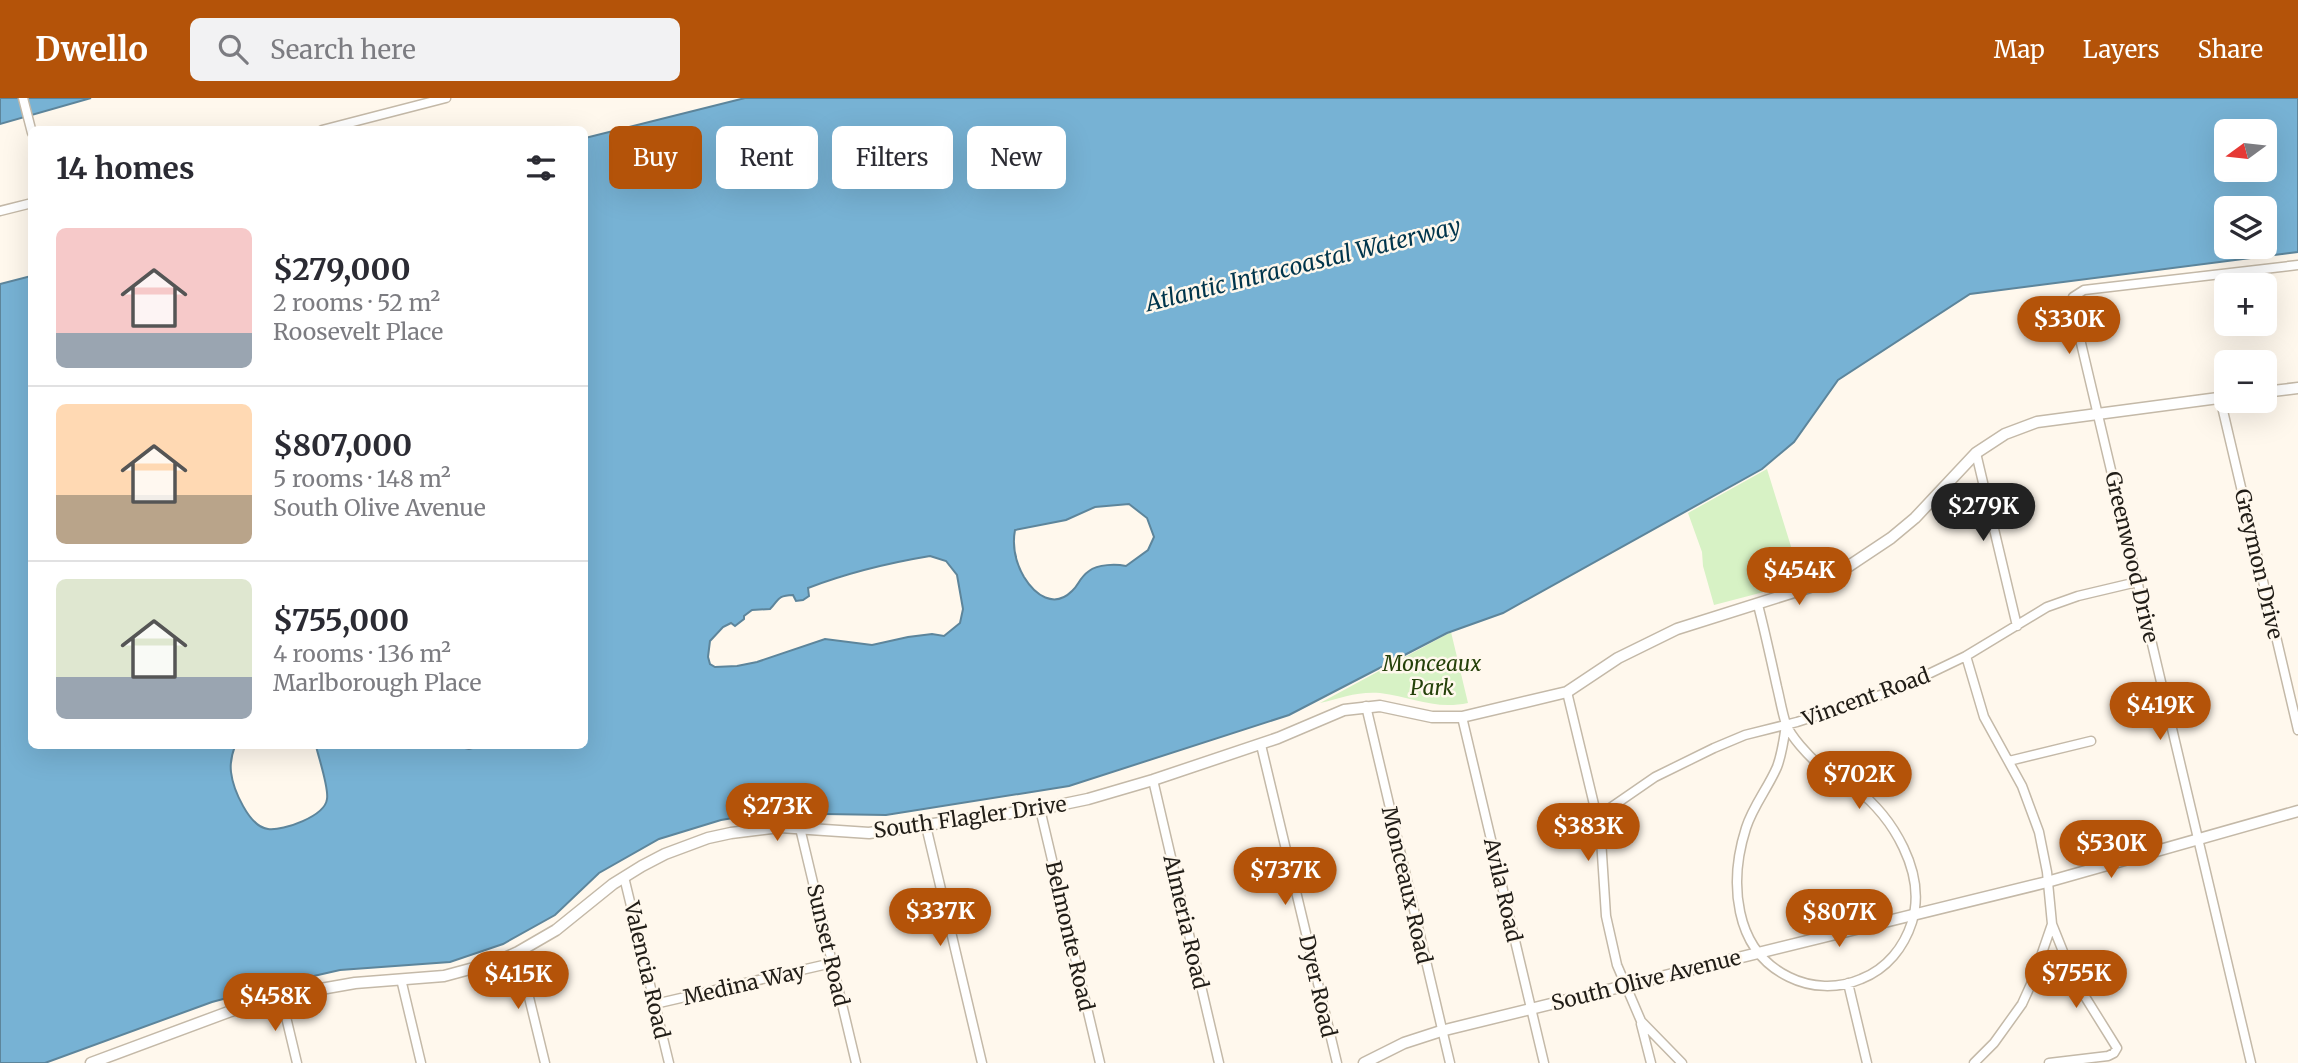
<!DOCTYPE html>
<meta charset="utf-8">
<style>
body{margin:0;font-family:Merriweather,serif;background:#f2f2f3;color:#2b2b33;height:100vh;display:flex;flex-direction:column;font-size:26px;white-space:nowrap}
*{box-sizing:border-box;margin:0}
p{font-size:23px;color:#7c7c81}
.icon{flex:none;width:38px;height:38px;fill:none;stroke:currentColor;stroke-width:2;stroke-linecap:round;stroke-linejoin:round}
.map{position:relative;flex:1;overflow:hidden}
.panel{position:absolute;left:28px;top:28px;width:560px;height:623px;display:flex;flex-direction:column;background:#fff;border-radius:10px;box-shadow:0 7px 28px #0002}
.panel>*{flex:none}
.hud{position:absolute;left:609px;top:28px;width:665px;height:63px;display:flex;gap:14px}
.needle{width:46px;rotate:255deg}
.buttons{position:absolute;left:2214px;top:21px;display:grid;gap:14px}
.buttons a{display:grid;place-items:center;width:63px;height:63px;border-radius:10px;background:#fff;box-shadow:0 7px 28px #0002;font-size:35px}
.price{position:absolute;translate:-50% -60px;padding:0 16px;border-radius:24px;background:#b45309;color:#fff;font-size:23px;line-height:46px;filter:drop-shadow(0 2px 4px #0008)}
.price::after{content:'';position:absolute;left:50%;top:42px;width:21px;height:16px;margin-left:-10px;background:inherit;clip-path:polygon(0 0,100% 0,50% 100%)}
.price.current{background:#222;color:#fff}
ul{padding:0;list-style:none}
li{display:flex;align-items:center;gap:21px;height:175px;padding:0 28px}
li+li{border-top:2px solid #e1e1e2}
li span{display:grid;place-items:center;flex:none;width:196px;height:140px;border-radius:10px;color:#555}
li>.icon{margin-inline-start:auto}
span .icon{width:84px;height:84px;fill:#fffc;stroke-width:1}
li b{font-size:30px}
h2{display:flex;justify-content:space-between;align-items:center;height:84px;padding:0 28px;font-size:30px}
.pill{padding:0 24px;border-radius:10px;background:#fff;box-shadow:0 7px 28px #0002;font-size:24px;line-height:63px}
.pill.current{background:#b45309;color:#fff}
header{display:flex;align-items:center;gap:42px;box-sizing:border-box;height:98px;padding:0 35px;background:#b45309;color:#fff}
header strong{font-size:33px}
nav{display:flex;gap:38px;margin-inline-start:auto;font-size:24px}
.search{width:490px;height:63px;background:#f2f2f3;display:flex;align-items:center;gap:18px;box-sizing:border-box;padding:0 24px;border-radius:10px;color:#7c7c81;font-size:26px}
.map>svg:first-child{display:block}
.green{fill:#d7f2c5}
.water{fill:#77b2d4;stroke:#5d859b;stroke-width:2;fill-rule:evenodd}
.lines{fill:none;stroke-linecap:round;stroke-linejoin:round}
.minor-casing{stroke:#c4b9a8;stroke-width:11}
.tertiary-casing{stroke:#c4b9a8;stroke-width:13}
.minor{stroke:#fff;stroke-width:8}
.tertiary{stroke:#fff;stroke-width:10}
.labels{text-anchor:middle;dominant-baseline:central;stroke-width:5;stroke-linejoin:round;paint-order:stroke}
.street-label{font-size:21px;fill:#211d17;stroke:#fff8ed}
.park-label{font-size:21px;font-style:italic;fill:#25410a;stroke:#fff8ed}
.water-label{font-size:23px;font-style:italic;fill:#00354c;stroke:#fff8ed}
</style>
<header>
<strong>Dwello</strong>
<div class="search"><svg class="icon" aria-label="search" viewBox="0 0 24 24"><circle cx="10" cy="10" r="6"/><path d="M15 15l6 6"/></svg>Search here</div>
<nav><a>Map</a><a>Layers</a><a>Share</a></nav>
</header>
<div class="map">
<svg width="2298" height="965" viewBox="0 0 2298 965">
<rect width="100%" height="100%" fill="#fff8ed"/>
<!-- green -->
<path class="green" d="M1767,371L1802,484L1714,507L1703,468L1702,454L1688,415Z
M1451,534L1468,605C1434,612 1413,599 1380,595C1359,593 1340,600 1320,605Z"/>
<!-- water -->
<path class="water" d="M0,0H91L0,26Z
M745,0H2298V154L1970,196L1838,282L1794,344L1762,371L1503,515L1447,535L1289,617L1069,688L886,717L763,715L721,722L659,741L599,775L555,817L503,846L450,864L340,872L283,885L212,904L45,965H0V186L31,178L32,648H235C232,656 230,666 231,674C233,691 249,729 268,731C284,733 325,718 327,701C329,690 319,661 316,648H456L469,651L480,648H584L585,40ZM2226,33H2264V72H2226ZM2226,110H2264V149H2226ZM1129,406L1147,420L1154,439L1148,452L1126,468C1116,466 1098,466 1089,473C1079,480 1079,487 1072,493C1054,511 1035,497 1024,479C1016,465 1012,448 1015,432L1066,422L1095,409ZM930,458L946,463L957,477L963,511L960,525L944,538L932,536L908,539L872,547L825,541L757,564L737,568L715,569L710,566L708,559L710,543L723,529L731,525L735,528L744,521V518L752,512L770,511C780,501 776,498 793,497L796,503L803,502L809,498L808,490C847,475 888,465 930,458Z"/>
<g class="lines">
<defs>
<path id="minor" d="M23,0L32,35
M322,32L446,0
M0,113L32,105
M2220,300L2298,632
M1976,355L2017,528
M1758,507C1765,534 1771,562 1777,589C1780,601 1782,614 1786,626C1791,639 1808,657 1819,667C1830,676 1844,681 1855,690C1893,719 1927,775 1912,824C1904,849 1887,871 1861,881C1838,891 1811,890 1789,879C1733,852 1729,783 1746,730C1753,708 1768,690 1777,669C1782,656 1784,641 1786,627
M1966,558L1984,619L2022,688L2039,734L2047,774L2052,826L2032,884L2022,906L1994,945L1974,965
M1567,594L1597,719L1601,741L1606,818L1617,867L1641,923L1682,965
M1366,608L1450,965
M1462,619L1544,965
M1261,647L1337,965
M2009,663L2091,643
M1153,682L1219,965
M1040,711L1100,965
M1597,719L1655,679L1714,650L1745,637L1797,624L1893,593L1966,558L2047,509L2078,498L2137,484
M926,728L982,965
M800,730L856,965
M624,779L669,965
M518,854L545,965
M401,881L421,965
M1848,885L1867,965
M281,898L297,965
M655,906L832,865
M1641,926L1651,965
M2049,965L2108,958L2114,955L2117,950L2074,881L2052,826
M2251,965L2072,207L2073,199L2084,192L2298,167"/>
<path id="tertiary" d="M2264,294L2298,290
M91,965L231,913L281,898L355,885L444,878L496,864L518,854L556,832L613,786L642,768L665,756L708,740L731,735L780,729L869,735L1040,711L1088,701L1153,682L1278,640L1344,612L1380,608L1432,619H1462L1567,594L1618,560L1677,531L1810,489L1849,468L1891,440L1915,420L1976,355L2005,336L2037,324L2226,299
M1364,965L1404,945L1441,933L2047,784L2298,713"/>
</defs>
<!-- minor casing -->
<use href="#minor" class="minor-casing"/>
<!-- tertiary casing -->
<use href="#tertiary" class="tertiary-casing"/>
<!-- minor -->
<use href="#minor" class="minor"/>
<!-- tertiary -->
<use href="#tertiary" class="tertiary"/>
</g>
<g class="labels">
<!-- street labels -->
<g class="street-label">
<text transform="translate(2132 459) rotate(77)">Greenwood Drive</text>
<text transform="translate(2259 466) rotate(77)">Greymon Drive</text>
<text transform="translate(1866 599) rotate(-20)">Vincent Road</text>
<text transform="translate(970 719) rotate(-8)">South Flagler Drive</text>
<text transform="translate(1407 787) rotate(77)">Monceaux Road</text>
<text transform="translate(1503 792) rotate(77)">Avila Road</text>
<text transform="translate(1186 824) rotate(77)">Almeria Road</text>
<text transform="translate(1070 838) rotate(77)">Belmonte Road</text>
<text transform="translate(828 847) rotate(77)">Sunset Road</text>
<text transform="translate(647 872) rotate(77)">Valencia Road</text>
<text transform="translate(1646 882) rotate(-14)">South Olive Avenue</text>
<text transform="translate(744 886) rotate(-13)">Medina Way</text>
<text transform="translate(1318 888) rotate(77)">Dyer Road</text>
</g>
<!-- park labels -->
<g class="park-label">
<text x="1432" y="565">Monceaux<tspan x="1432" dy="24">Park</tspan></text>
</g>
<!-- water labels -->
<g class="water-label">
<text transform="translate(1303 166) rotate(-14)">Atlantic Intracoastal Waterway</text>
</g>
</g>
</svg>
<div class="buttons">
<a><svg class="needle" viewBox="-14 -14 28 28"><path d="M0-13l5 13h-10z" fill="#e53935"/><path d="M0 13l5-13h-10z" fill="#7c7c81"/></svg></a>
<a><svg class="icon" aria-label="layers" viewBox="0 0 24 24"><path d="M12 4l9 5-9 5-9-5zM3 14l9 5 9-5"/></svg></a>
<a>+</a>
<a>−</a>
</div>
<b class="price" style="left:2069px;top:258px">$330K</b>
<b class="price current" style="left:1983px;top:445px">$279K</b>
<b class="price" style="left:1799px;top:509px">$454K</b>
<b class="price" style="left:2160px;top:644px">$419K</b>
<b class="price" style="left:1859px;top:713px">$702K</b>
<b class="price" style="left:777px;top:745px">$273K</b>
<b class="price" style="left:1588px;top:765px">$383K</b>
<b class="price" style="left:2111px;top:782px">$530K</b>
<b class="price" style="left:1285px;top:809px">$737K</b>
<b class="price" style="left:940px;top:850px">$337K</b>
<b class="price" style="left:1839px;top:851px">$807K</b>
<b class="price" style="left:2076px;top:912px">$755K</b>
<b class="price" style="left:518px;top:913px">$415K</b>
<b class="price" style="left:275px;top:935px">$458K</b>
<div class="hud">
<a class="pill current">Buy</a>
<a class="pill">Rent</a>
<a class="pill">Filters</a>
<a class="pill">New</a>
</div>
<section class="panel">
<h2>14 homes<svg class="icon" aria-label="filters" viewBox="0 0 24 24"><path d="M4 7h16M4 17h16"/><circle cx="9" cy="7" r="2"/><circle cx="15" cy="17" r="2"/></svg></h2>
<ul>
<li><span style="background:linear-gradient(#f6c9c9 75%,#9aa5b1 0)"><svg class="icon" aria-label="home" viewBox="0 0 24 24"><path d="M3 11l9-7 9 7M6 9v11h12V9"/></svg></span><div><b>$279,000</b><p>2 rooms · 52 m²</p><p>Roosevelt Place</p></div></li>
<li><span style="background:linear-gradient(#ffd9b3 65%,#b9a48a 0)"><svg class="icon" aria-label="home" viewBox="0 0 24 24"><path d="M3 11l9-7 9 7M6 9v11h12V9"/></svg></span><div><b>$807,000</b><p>5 rooms · 148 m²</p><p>South Olive Avenue</p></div></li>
<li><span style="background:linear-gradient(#dfe7d0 70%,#9aa5b1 0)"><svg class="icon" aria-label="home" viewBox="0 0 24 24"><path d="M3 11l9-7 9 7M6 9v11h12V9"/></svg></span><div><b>$755,000</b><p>4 rooms · 136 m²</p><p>Marlborough Place</p></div></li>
</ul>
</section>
</div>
